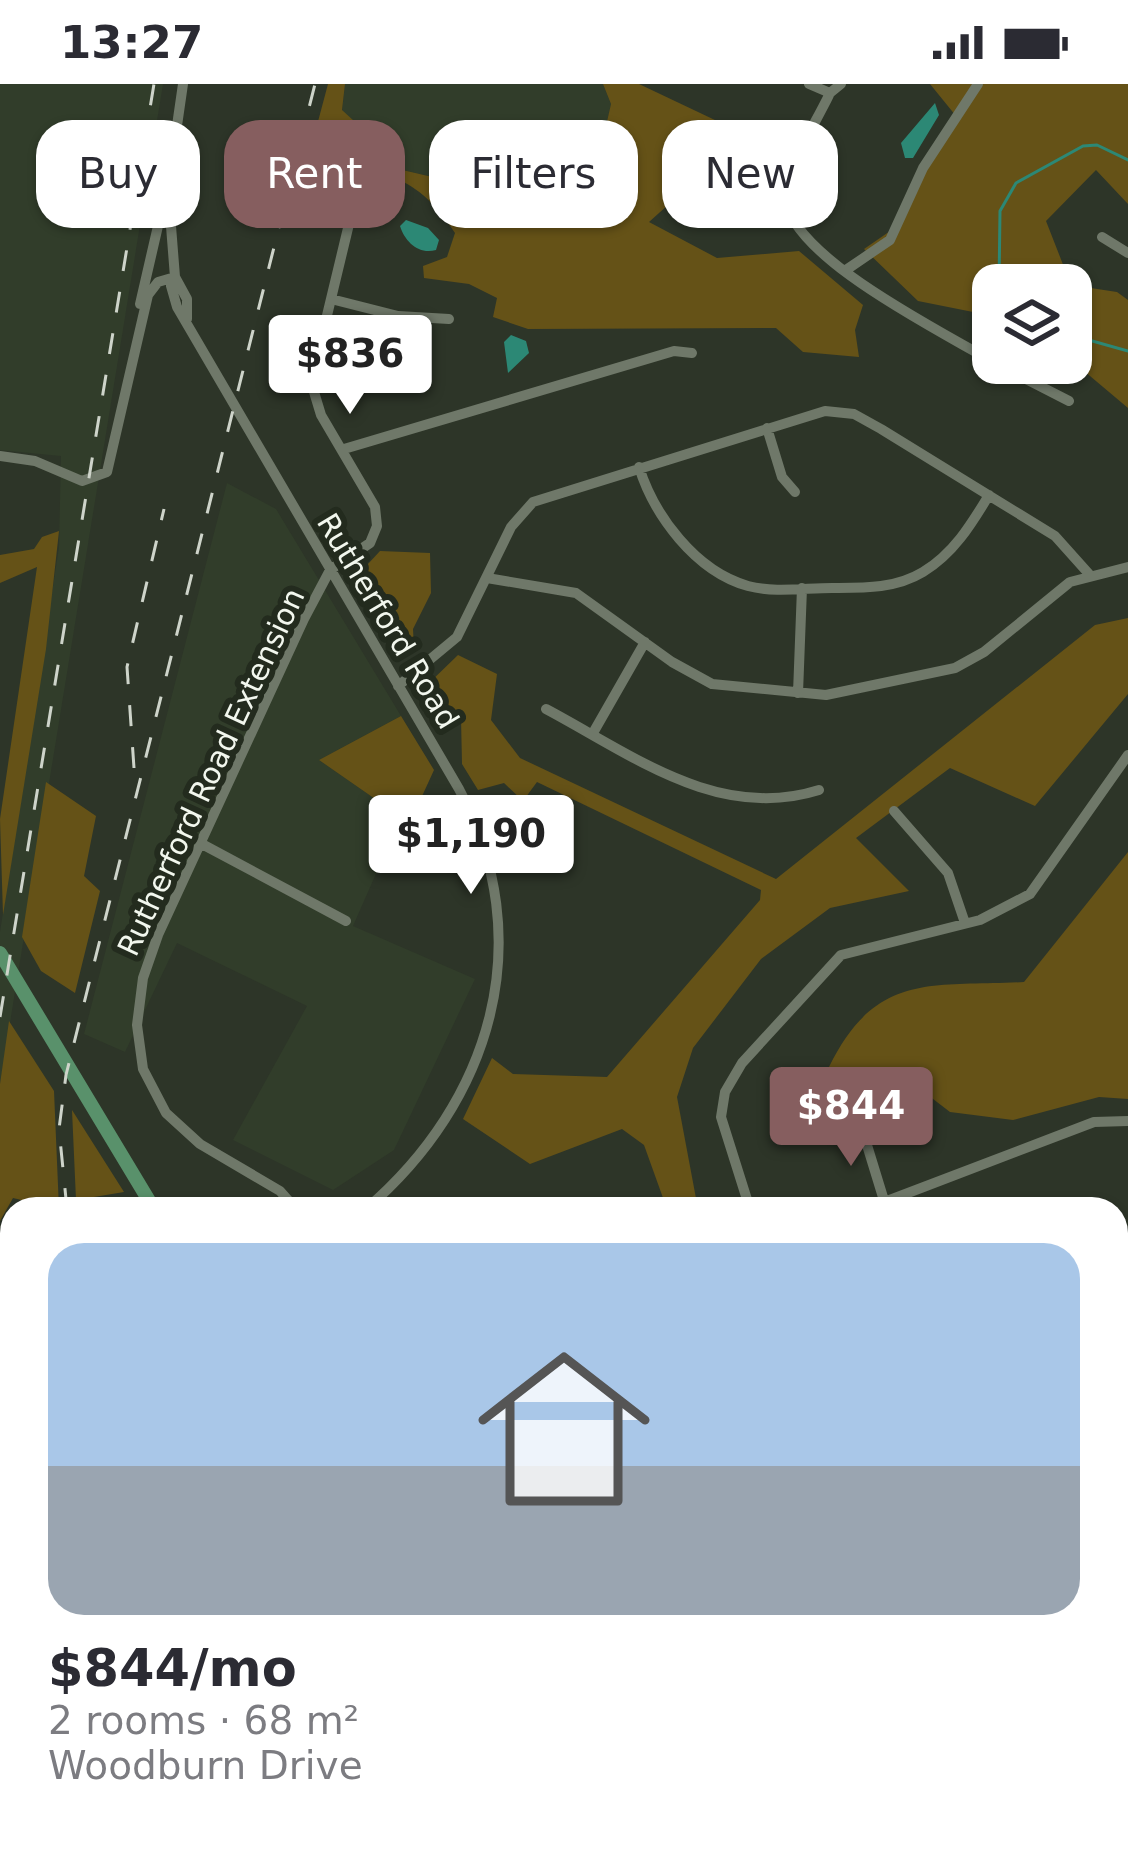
<!DOCTYPE html>
<meta charset="utf-8">
<style>
body{margin:0;font-family:"DejaVu Sans",sans-serif;background:#f7f7f7;color:#2b2b33;height:100vh;display:flex;flex-direction:column;font-size:45px;white-space:nowrap}
*{box-sizing:border-box;margin:0}
p{font-size:39px;color:#7c7c81}
.icon{flex:none;width:66px;height:66px;fill:none;stroke:currentColor;stroke-width:2;stroke-linecap:round;stroke-linejoin:round}
.map{position:relative;flex:1;overflow:hidden}
.side{position:absolute;left:0px;top:1113px;width:1128px;height:663px;display:flex;flex-direction:column;background:#fff;border-radius:36px 36px 0 0;box-shadow:0 3px 9px #0004}
.side>*{flex:none}
.top-card{position:absolute;left:36px;top:36px;width:1056px;height:108px;display:flex;gap:24px}
.controls{position:absolute;left:972px;top:180px;display:grid;gap:24px}
.controls a{display:grid;place-items:center;width:120px;height:120px;border-radius:24px;background:#fff;box-shadow:0 3px 9px #0004;font-size:60px}
.price{position:absolute;translate:-50% -102px;padding:0 27px;border-radius:12px;background:#fff;color:#222;font-size:39px;line-height:78px;filter:drop-shadow(0 3px 6px #0008)}
.price::after{content:'';position:absolute;left:50%;top:72px;width:36px;height:27px;margin-left:-18px;background:inherit;clip-path:polygon(0 0,100% 0,50% 100%)}
.price.active{background:#865e5f;color:#fff}
ul{padding:0;list-style:none}
li{display:grid;align-content:center;gap:24px;height:636px;padding:0 48px}
li span{display:grid;place-items:center;height:372px;border-radius:36px;color:#555}
li>.icon{margin-inline-start:auto}
span .icon{width:216px;height:216px;fill:#fffc;stroke-width:1}
li b{font-size:51px}
.tag{padding:0 42px;border-radius:36px;background:#fff;box-shadow:0 3px 9px #0004;font-size:42px;line-height:108px}
.tag.active{background:#865e5f;color:#fff}
.status{display:flex;justify-content:space-between;align-items:center;height:84px;padding:0 60px;background:#fff;direction:ltr}
.status svg{height:33px;fill:currentColor}
.map>svg:first-child{display:block}
.built{fill:#313d2a}
.green{fill:#655217}
.water{fill:#2c8875}
.lines{fill:none;stroke-linecap:round;stroke-linejoin:round}
.stream{stroke:#2c8875;stroke-width:3}
.minor{stroke:#6f7869;stroke-width:10}
.major{stroke:#59916b;stroke-width:14}
.rail{stroke:#ced4ca;stroke-width:3;stroke-dasharray:21 21;stroke-linecap:butt}
.labels{text-anchor:middle;dominant-baseline:central;stroke-width:12;stroke-linejoin:round;paint-order:stroke}
.street-label{font-size:30px;fill:#f2f7ee;stroke:#232b1e}
</style>
<div class="status"><b>13:27</b><svg viewBox="0 0 49 12"><path d="M0 12V9h3v3zM5 12V6h3v6zM10 12V3h3v9zM15 12V0h3v12zM26 1h20v11H26zM47 4h2v5h-2z"/></svg></div>
<div class="map">
<svg width="1128" height="1775" viewBox="0 0 1128 1775">
<rect width="100%" height="100%" fill="#2d3528"/>
<!-- built -->
<path class="built" d="M0,0H163L0,1000V848L59,463L61,372L0,366Z
M345,0H603L611,20L594,94L511,111L368,78L342,27Z
M227,399L276,425L401,632L319,676L401,733L353,842L475,895L394,1066L333,1106L233,1056L307,922L177,859L125,968L84,950Z
M12,1216V1570L0,1567V1221Z
M127,1764H296L299,1775H133Z
M403,1764H580L586,1775H407Z"/>
<!-- green -->
<path class="green" d="M328,0H345L342,26L366,48L368,78L510,111L526,65L594,94L611,20L603,0H639L736,46L722,100L688,103L649,138L717,174L799,167L863,221L855,246L859,273L803,268L776,244L528,245L493,233L497,214L469,200L424,194L423,182L447,173L455,149C413,84 377,88 308,75Z
M930,0H1128V120L1096,86L1046,137L1071,201L1117,208L1128,216V324L1071,276V201H993V232L918,217L864,165L896,143L956,32Z
M59,447L46,565L3,831L0,735L37,483L0,499V471L34,465L42,453Z
M380,467L430,469L431,509L413,545L414,564L400,567L355,494Z
M1128,534V610L1035,722L950,684L856,754L909,807L830,824L761,875L693,964L677,1013L698,1125H667L644,1061L622,1045L530,1080L463,1035L492,974L513,990L607,993L760,816L761,806L537,698L523,717L504,699L478,706L462,680L461,634L431,620L426,602L458,571L497,590L491,636L520,674L776,795L1095,541Z
M401,632L434,686L418,721L401,733L319,676Z
M46,698L96,732L84,792L100,807L75,909L41,887L22,853Z
M1128,768V1015L1099,1013L1013,1036L950,1028L920,1005L847,1006L829,983C876,887 932,903 1024,898Z
M9,937L54,1007L59,1125L13,1114L0,1137V1000Z
M72,1026L124,1108L76,1116Z
M1128,1256V1422L1116,1425V1259Z
M1128,1602V1740L1116,1684V1603Z"/>
<!-- water -->
<path class="water" d="M935,19L939,31L913,74H905L901,59Z
M406,136L428,144L439,156L436,166C419,171 405,158 400,142Z
M511,251L526,257L529,269L508,289L504,258Z"/>
<g class="lines">
<!-- stream -->
<path class="stream" d="M999,201L1000,127L1016,99L1083,62L1097,61L1128,76
M1071,251L1128,267"/>
<!-- minor -->
<path class="minor" d="M183,0L168,104L175,193L171,202L177,223L459,705C540,857 491,1018 366,1125
M809,0L830,9
M841,0L830,9C819,33 784,89 785,112C789,173 943,248 993,278
M1102,153L1128,169
M846,186L890,156L923,84L978,0
M175,193L187,215V235
M331,215L398,232L449,235
M140,220L164,116
M995,279L1069,317
M767,344L782,393L795,408
M344,365L674,267L692,269
M0,372L35,377L82,397L107,388L148,211L158,198L175,193
M639,383C654,431 695,487 748,502C774,509 805,504 832,504C863,504 895,505 923,488C953,470 971,441 989,411
M487,494L576,509L672,578L712,600L826,611L955,584L984,568L1070,498L1128,483
M398,602L457,553L511,443L533,418L825,327L854,330L881,345L1055,452L1089,490
M798,609L802,504
M546,625C631,670 718,738 819,706
M593,649L645,558
M894,727L948,789L965,839
M200,759L346,837
M859,1035L886,1123
M296,1125L280,1107L200,1060L166,1029L143,985L137,941L143,894L158,851L304,535L330,486L370,459L377,442L375,423L321,331L311,298L349,140L363,119L378,113
M750,1125L721,1033L725,1008L742,979L841,871L980,836L1030,810L1128,671
M866,1125L1094,1038L1128,1037
M1116,1193L1128,1187
M1116,1497L1128,1493
M0,1666L12,1688
M1099,1764L1103,1775
M36,1775L53,1766"/>
<!-- major -->
<path class="major" d="M0,869L154,1125
M0,1570L12,1571
M487,1764L492,1775"/>
<!-- rail -->
<path class="rail" d="M134,684L127,583L164,425
M0,933L154,0
M67,1125L59,1045L66,991L315,0
M0,1454L12,1488
M146,1764L152,1775
M316,1764L320,1775"/>
</g>
<g class="labels">
<!-- street labels -->
<g class="street-label">
<text transform="translate(388 537) rotate(59)">Rutherford Road</text>
<text transform="translate(211 688) rotate(-65)">Rutherford Road Extension</text>
</g>
</g>
</svg>
<div class="controls">
<a><svg class="icon" aria-label="layers" viewBox="0 0 24 24"><path d="M12 4l9 5-9 5-9-5zM3 14l9 5 9-5"/></svg></a>
</div>
<b class="price" style="left:350px;top:333px">$836</b>
<b class="price" style="left:471px;top:813px">$1,190</b>
<b class="price active" style="left:851px;top:1085px">$844</b>
<div class="top-card">
<a class="tag">Buy</a>
<a class="tag active">Rent</a>
<a class="tag">Filters</a>
<a class="tag">New</a>
</div>
<section class="side">
<ul>
<li><span style="background:linear-gradient(#a9c7e8 60%,#9aa5b1 0)"><svg class="icon" aria-label="home" viewBox="0 0 24 24"><path d="M3 11l9-7 9 7M6 9v11h12V9"/></svg></span><div><b>$844/mo</b><p>2 rooms · 68 m²</p><p>Woodburn Drive</p></div></li>
</ul>
</section>
</div>
